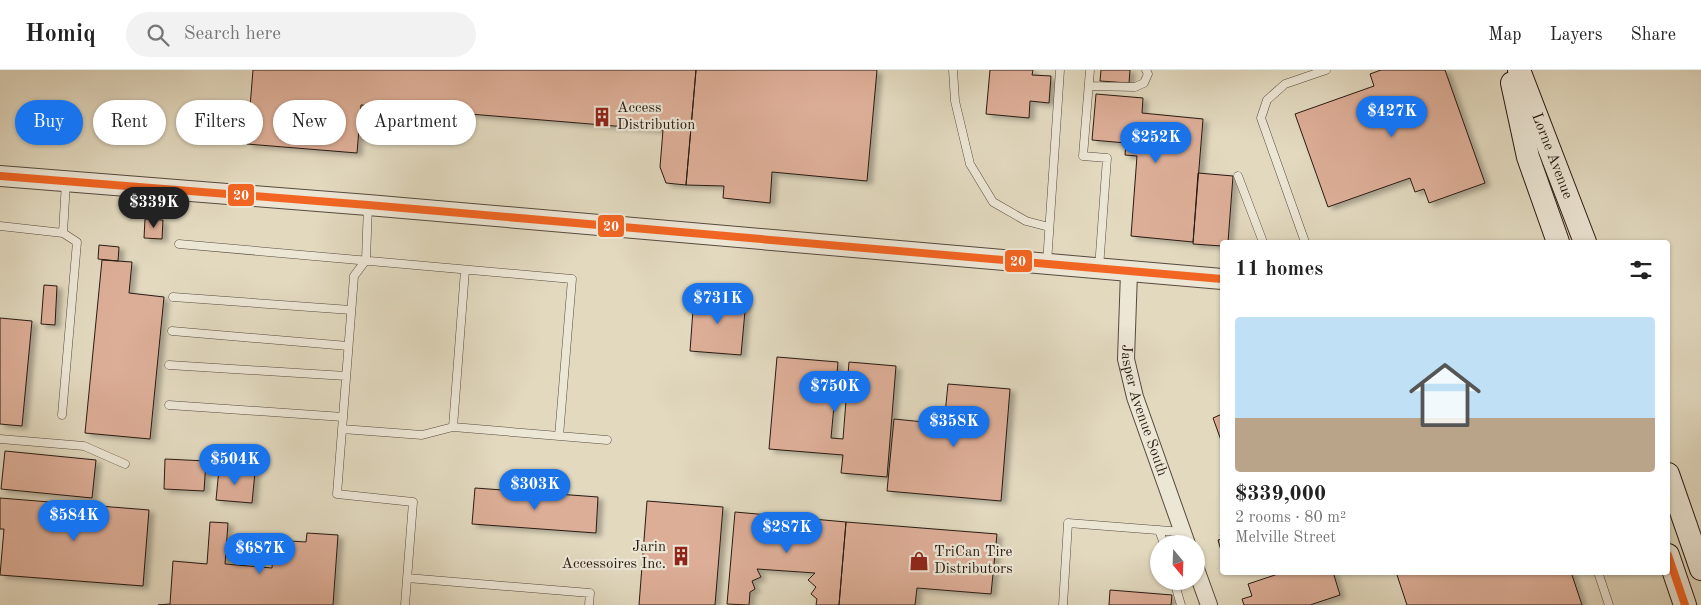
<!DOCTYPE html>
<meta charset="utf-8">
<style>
body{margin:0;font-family:"Old Standard TT",serif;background:#f2f2f2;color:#222;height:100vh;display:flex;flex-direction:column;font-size:19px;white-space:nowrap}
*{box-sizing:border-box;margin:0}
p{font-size:16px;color:#767676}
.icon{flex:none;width:28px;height:28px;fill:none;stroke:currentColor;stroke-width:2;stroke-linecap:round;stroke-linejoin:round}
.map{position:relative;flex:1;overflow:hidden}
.side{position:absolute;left:1220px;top:170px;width:450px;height:335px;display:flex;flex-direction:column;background:#fff;border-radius:5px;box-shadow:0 1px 4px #0004}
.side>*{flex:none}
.guide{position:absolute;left:15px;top:30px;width:475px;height:45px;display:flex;gap:10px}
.needle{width:32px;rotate:161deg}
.fabs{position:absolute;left:1150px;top:465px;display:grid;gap:10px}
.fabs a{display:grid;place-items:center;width:55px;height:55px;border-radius:50%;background:#fff;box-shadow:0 1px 4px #0004;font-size:25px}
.price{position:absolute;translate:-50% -42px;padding:0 11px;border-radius:18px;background:#1a73e8;color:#fff;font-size:16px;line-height:32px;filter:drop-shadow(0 1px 2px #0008)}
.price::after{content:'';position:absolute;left:50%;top:30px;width:15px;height:11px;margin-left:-8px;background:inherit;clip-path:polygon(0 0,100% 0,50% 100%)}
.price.selected{background:#222;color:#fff}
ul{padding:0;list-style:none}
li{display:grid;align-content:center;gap:10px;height:265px;padding:0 15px}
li+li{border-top:1px solid #e0e0e0}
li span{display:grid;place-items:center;height:155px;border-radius:5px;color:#555}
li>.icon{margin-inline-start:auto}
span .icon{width:90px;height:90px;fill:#fffc;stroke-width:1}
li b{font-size:21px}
h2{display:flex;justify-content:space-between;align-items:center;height:60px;padding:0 15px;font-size:21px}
.tag{padding:0 18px;border-radius:22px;background:#fff;box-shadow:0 1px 4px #0004;font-size:18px;line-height:45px}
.tag.selected{background:#1a73e8;color:#fff}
header{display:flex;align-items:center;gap:30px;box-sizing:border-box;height:70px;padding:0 25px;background:#fff;border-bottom:1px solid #e0e0e0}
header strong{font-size:24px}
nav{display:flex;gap:28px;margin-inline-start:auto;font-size:18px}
.search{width:350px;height:45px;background:#f2f2f2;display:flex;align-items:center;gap:12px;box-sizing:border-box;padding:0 18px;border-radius:28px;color:#767676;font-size:19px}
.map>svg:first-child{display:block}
.building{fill:#ddae97;stroke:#281a12;filter:url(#shadow)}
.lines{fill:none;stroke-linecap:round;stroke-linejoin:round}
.service-casing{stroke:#564a3d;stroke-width:9}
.minor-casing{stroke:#564a3d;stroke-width:18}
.tertiary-casing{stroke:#564a3d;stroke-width:22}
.secondary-casing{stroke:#281a12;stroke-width:24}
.service{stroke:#ece6d5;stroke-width:8}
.minor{stroke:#ece6d5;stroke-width:16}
.tertiary{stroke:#ece6d5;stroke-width:20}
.secondary{stroke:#ece6d5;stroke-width:22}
.bus-1-casing{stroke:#ece6d5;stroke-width:11}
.bus-1{stroke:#f26522;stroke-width:8}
.labels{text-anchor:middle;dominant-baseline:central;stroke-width:4.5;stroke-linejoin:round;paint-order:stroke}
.poi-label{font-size:15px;fill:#281a12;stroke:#ece6d5;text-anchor:start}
.street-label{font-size:15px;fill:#281a12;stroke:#ece6d5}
.line-badge{stroke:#ece6d5;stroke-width:2}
.badge-label{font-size:14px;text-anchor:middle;font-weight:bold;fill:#fff}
</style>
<header>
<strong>Homiq</strong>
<div class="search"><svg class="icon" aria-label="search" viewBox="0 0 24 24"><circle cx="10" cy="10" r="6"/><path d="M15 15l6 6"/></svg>Search here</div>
<nav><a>Map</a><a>Layers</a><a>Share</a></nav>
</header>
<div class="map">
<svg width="1701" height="535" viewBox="0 0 1701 535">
<defs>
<filter id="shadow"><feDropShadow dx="5" dy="3" stdDeviation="2.5" flood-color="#0004"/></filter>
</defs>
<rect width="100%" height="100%" fill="#e2d9bf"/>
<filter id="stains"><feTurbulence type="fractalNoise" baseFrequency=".004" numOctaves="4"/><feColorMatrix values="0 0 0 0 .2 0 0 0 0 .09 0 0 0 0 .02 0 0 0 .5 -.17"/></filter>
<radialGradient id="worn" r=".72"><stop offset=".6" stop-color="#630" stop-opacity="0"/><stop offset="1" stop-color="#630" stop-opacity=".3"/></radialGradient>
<!-- building -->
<path class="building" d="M253,0H696L686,115L666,113L660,97L663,60L361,35L357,83L247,74Z
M696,0H877L867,111L772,102L770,133L723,128L724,116L686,115Z
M990,0H1033L1032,5L1051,6L1049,33L1030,31L1029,48L986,44Z
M1101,0H1130L1129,13L1100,11Z
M1381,0H1445L1485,113L1429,133L1424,119L1415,122L1410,108L1328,137L1295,44L1374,16L1370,4Z
M1096,24L1143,28L1142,43L1203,49L1193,172L1131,166L1137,86L1125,85L1126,73L1092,70Z
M1198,103L1233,106L1228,172H1222V176L1193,174Z
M145,149L163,150L162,169L144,168Z
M99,175L119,177L118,191L98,189Z
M102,190L132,192L129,223L164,227L150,369L85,363Z
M44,215L57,216L55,255L41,254Z
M694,226L746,230L741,285L690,281Z
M0,248L32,251L22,356L0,354Z
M777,287L838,292L831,368L843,369L849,292L896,296L887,407L841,403L843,385L769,379Z
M948,314L1010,319L1001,431L887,421L894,349L944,354Z
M1222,344V373L1213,348Z
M5,381L96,390L92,428L1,419Z
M165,389L206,391L204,421L164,419Z
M219,399L255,402L252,433L216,430Z
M475,418L598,427L596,463L472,454Z
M0,428L149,440L143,516L0,505L4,459H0Z
M647,431L723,437L715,535H639Z
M735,442L846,452L839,535H816L817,529L811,524L816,517L808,510L815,503L757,499L761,507L752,511L755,519L750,522L749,535L727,534Z
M210,452L228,453L225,494L272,498L274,470L306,472L307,463L338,465L333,535H158L170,534L173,491L207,494Z
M846,452L997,464L991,524L917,518L915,535H839Z
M1222,464V484L1218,470L1222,469L1220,465Z
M1284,502H1333L1340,525L1310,535H1244L1242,529L1252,526L1248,514Z
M1396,502H1571L1582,535H1407Z
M1110,520L1172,525L1171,535H1109Z"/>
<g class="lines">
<defs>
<path id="service" d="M953,0L955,31L970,94L993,132L1026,151L1049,157
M1090,0L1083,86L1107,88L1099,198
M1089,16L1135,17L1144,13L1148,4L1146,0
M1238,106L1263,172
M368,135L366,190L354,206L337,424L413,432L405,535
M0,156L63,163
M1305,172L1261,48L1267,30L1285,14L1326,0
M179,174L572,209L559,366
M1047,193L1060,0
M465,200L453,357L607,370
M173,227L351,240
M172,261L348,276
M169,295L346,306
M169,335L343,347
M62,345L77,172L63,163L66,112
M342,359L422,365L453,357
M0,369L84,376L125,394
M1159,460L1164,474
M1598,502L1609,535
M407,508L590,523L589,535
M1174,511L1181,535
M1063,535L1068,453L1183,462"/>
<g id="minor">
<path id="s1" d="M1129,202L1126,289L1135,327L1187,474"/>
<path d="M1196,499L1209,535"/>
</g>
<path id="tertiary" d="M0,106L368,135L1222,209"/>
<g id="secondary">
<path id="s2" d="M1519,0L1585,172"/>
<path d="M1512,13L1528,87L1558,172"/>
<path d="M1668,404L1701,499"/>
<path d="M1668,485L1685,535"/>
</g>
</defs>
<!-- service casing -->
<use href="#service" class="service-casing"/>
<!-- minor casing -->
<use href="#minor" class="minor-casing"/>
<!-- tertiary casing -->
<use href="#tertiary" class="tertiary-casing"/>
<!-- secondary casing -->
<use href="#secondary" class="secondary-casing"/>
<!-- service -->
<use href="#service" class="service"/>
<!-- minor -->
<use href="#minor" class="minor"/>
<!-- tertiary -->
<use href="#tertiary" class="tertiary"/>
<!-- secondary -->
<use href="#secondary" class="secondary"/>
<defs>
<path id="bus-1" d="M0,106L368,135L1222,209
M1668,485L1685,535"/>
</defs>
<!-- bus-1 casing -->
<use href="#bus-1" class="bus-1-casing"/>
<!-- bus-1 -->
<use href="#bus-1" class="bus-1"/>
</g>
<!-- icons -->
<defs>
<symbol id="building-bare" viewBox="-9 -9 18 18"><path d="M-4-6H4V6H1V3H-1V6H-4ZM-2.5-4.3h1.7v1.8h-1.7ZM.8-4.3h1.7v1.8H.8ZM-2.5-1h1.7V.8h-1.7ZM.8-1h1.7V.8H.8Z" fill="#8f2418" stroke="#ece6d5" stroke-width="2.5" paint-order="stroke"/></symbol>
<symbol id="shop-bare" viewBox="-9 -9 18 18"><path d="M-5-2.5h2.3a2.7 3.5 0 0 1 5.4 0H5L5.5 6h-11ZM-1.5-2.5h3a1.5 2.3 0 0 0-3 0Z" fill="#8f2418" stroke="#ece6d5" stroke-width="2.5" paint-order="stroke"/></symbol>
</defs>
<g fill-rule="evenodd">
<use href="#building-bare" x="588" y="33" width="28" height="28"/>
<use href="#building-bare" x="667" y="472" width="28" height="28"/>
<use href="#shop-bare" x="905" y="477" width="28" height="28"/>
</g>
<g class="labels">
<!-- poi labels -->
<g class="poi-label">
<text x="617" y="38">Access<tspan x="617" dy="17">Distribution</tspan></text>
<text x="666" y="477" text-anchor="end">Jarin<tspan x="666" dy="17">Accessoires Inc.</tspan></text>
<text x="934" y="482">TriCan Tire<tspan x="934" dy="17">Distributors</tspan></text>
</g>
<!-- street labels -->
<g class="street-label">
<text stroke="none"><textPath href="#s2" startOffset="92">Lorne Avenue</textPath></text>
<text stroke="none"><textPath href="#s1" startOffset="141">Jasper Avenue South</textPath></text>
</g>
</g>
<g class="line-badge">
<rect x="227" y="113" width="28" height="24" rx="5" fill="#f26522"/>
<rect x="597" y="144" width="28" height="24" rx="5" fill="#f26522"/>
<rect x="1004" y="179" width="29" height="24" rx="5" fill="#f26522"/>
</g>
<g class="badge-label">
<text x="241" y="130">20</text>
<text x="611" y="161">20</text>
<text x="1018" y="196">20</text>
</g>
<rect width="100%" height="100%" filter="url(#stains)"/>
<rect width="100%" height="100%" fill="url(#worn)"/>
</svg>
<div class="fabs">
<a><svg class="needle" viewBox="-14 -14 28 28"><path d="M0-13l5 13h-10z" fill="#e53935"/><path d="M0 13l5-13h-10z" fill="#767676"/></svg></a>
</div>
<b class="price" style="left:1392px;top:68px">$427K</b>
<b class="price" style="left:1156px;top:94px">$252K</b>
<b class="price selected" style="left:154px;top:159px">$339K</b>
<b class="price" style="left:718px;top:255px">$731K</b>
<b class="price" style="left:835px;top:343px">$750K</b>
<b class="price" style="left:954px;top:378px">$358K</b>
<b class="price" style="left:235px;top:416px">$504K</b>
<b class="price" style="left:535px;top:441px">$303K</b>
<b class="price" style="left:74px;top:472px">$584K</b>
<b class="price" style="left:787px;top:484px">$287K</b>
<b class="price" style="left:260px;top:505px">$687K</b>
<div class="guide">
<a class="tag selected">Buy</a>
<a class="tag">Rent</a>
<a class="tag">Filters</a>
<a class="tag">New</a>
<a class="tag">Apartment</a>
</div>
<section class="side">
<h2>11 homes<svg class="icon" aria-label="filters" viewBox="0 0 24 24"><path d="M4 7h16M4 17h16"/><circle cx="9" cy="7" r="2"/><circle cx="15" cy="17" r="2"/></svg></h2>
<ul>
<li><span style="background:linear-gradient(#bfe0f5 65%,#b9a48a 0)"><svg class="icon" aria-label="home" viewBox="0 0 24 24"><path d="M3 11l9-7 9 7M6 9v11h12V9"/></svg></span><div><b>$339,000</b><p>2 rooms · 80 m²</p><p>Melville Street</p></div></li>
</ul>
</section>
</div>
